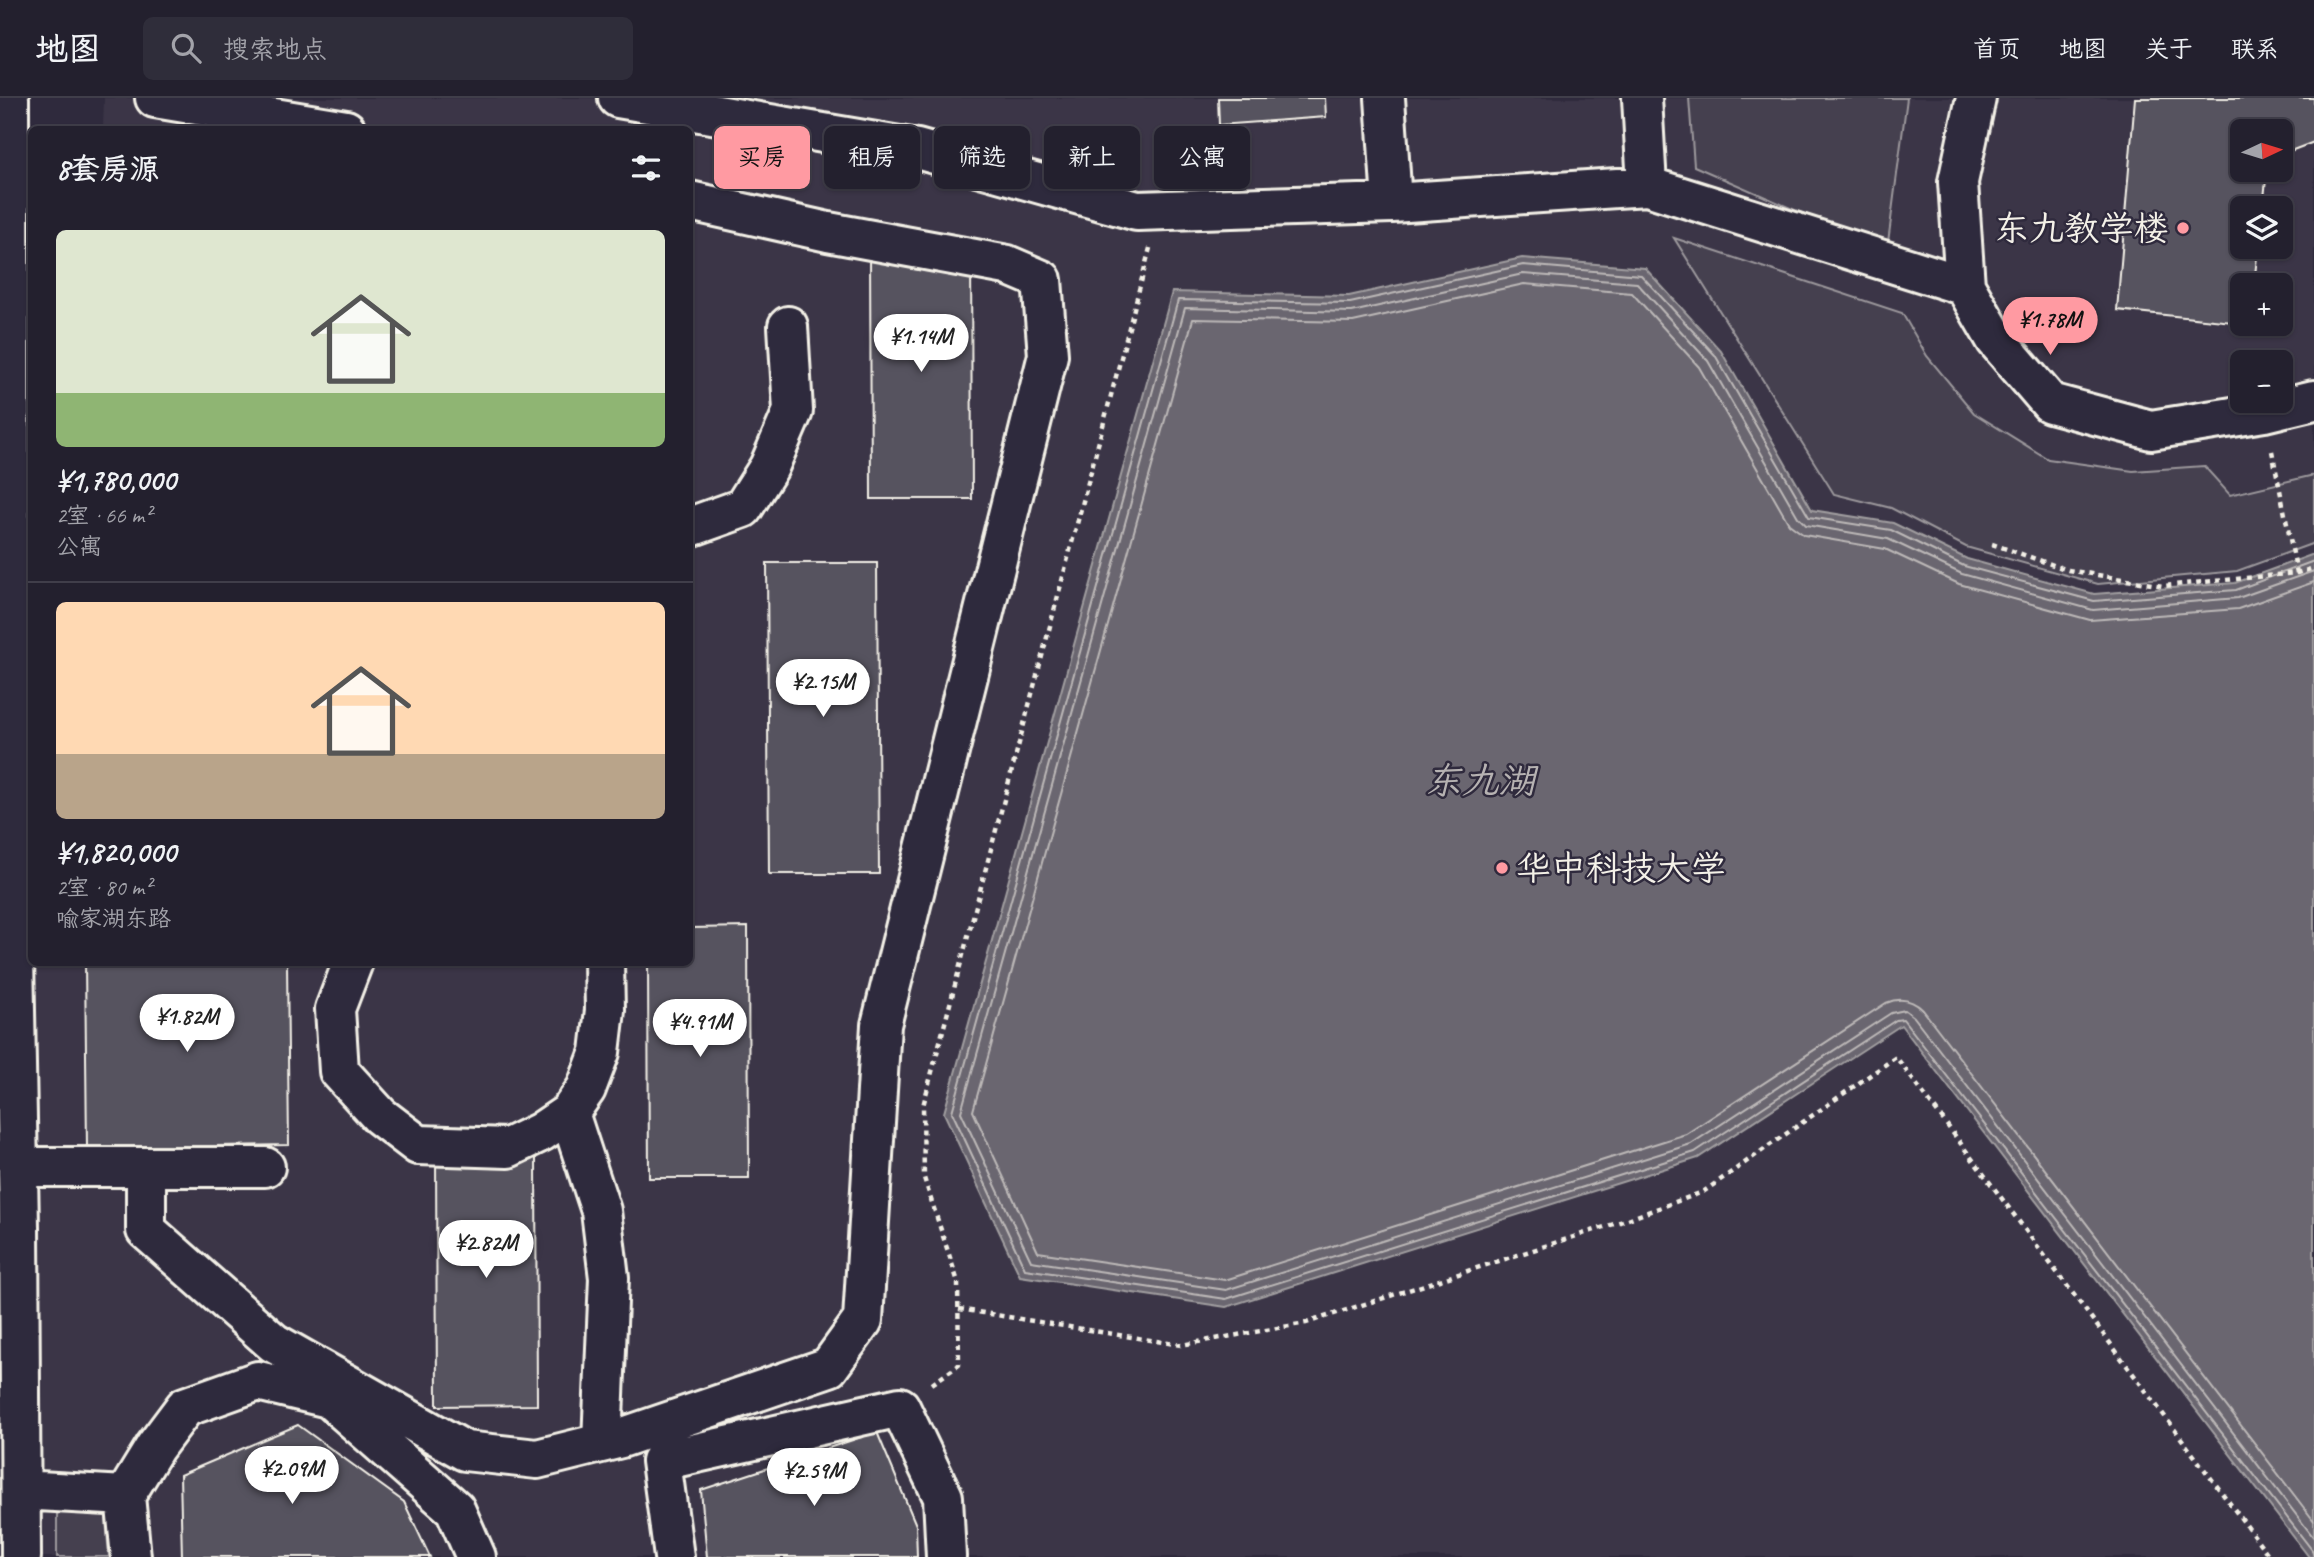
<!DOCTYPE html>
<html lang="zh">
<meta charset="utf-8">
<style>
body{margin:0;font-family:Caveat,"LXGW WenKai TC",sans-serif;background:#2f2d3a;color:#f1f3f6;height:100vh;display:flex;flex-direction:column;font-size:26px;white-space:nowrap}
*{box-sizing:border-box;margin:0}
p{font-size:23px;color:#a3a3aa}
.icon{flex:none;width:38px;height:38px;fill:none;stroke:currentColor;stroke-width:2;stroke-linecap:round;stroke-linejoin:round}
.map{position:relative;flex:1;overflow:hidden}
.side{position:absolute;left:28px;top:28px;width:665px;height:840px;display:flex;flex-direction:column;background:#23202e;border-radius:10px;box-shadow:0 2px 5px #0004,0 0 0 2px #403e4a}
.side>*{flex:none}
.hud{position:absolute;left:714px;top:28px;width:665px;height:63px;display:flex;gap:14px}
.needle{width:46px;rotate:86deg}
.fabs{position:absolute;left:2230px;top:21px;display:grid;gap:14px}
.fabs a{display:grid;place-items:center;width:63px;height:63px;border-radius:10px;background:#23202e;box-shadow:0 2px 5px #0004,0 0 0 2px #403e4a;font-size:35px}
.price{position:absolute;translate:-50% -60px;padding:0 16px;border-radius:24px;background:#fff;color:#222;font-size:23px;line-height:46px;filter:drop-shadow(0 2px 4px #0008)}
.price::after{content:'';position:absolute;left:50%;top:42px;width:21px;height:16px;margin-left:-10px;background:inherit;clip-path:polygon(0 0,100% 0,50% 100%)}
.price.on{background:#ff9aa2;color:#111}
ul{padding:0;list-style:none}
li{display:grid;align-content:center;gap:14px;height:371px;padding:0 28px}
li+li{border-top:2px solid #403e4a}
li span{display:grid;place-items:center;height:217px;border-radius:10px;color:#555}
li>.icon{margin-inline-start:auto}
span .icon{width:126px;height:126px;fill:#fffc;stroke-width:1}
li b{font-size:30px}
h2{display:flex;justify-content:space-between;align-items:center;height:84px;padding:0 28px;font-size:30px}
.tag{padding:0 24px;border-radius:10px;background:#23202e;box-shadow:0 2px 5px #0004,0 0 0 2px #403e4a;font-size:24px;line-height:63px}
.tag.on{background:#ff9aa2;color:#111}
header{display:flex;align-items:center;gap:42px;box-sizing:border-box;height:98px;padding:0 35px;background:#23202e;border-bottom:2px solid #403e4a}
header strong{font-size:33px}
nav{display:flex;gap:38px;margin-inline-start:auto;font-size:24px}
.search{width:490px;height:63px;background:#2f2d3a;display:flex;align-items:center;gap:18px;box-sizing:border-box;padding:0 24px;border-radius:10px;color:#a3a3aa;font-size:26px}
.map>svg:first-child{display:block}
.built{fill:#3b3647;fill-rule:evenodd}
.green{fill:#454050;stroke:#9c989c;stroke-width:2}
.water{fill:#6a6670;stroke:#a19ea0;stroke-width:2}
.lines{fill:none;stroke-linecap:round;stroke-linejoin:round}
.shore{stroke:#bdb9b8;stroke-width:2}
.building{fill:#56525f;stroke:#f4f1e8;stroke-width:2}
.minor-casing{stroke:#f4f1e8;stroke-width:44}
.path{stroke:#f4f1e8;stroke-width:4.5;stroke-dasharray:5 5;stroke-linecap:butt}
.minor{stroke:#2f2a3d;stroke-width:38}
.poi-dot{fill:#ff9aa2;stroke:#2f2a3d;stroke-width:2.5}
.labels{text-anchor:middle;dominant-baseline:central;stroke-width:5;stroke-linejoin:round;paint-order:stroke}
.poi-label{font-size:35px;fill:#f4f1e8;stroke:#2f2a3d;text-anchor:end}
.water-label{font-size:37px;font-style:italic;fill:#b6b2b2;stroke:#2f2a3d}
</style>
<header>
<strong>地图</strong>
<div class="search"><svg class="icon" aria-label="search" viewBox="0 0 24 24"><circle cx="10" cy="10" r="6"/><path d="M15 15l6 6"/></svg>搜索地点</div>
<nav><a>首页</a><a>地图</a><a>关于</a><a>联系</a></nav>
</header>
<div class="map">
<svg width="2314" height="1459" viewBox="0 0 2314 1459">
<rect width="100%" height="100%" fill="#2f2a3d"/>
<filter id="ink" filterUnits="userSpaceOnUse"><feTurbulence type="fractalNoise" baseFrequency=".0143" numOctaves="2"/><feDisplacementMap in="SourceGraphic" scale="14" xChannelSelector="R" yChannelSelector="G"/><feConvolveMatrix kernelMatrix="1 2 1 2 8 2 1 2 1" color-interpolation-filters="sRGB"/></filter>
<g filter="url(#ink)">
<!-- built -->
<path class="built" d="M104,0H2314V1459H0V675L31,676L32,864H690V32L103,31ZM2242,33H2280V72H2242ZM2242,110H2280V149H2242ZM2242,187H2280V226H2242ZM2242,264H2280V303H2242Z"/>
<!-- green -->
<path class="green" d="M1689,0H1907L1887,152L1694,68Z
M1674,140L1902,215L1927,258L1974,315L2048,361L2133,373L2204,368L2230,397L2314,377V445L2237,473L2098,486L1966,449L1891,410L1834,396Z
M105,1408L109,1459H57V1410Z"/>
<!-- water -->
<path class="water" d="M1522,160L1645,170L1721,253L1812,412L1893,425L1967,461L2094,496L2235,485L2314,456V1459H2309L1901,927L1698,1060L1226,1209L1020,1178L944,1015L1172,194L1349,198Z"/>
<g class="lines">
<!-- shore -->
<path class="shore" d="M2314,473L2238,500L2093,512L1962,476L1888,441L1806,427L1798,419L1708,263L1637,185L1523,176L1352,214L1185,210L961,1014L1031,1163L1226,1192L1691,1046L1891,915L1905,912L1914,919L2314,1440
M2314,484L2238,511L2090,522L1959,486L1885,451L1804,437L1789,426L1699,269L1632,195L1524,186L1353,224L1193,221L973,1013L1038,1154L1225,1182L1686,1036L1886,905C1900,899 1912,901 1923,912L2314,1423
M2314,1459L2312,1452L1903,921L1896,922L1695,1054L1226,1201L1025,1171L952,1014L1178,202L1350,205L1523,167L1641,177L1715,257L1809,419L1891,432L1964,468L2094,503L2236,492L2314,463"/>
</g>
<!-- building -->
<path class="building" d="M1218,0H1325L1326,19L1219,27Z
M2135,0H2314V44L2280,57V33H2242V72H2267L2263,110H2242V149H2258L2254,187H2242V225L2117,212Z
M870,151H971L972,401H871Z
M767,465H877L879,776H769Z
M748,829L749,1080H649L648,864H690V830Z
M85,864H287L289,1047L87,1050Z
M436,1057H536L537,1307L437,1308Z
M298,1327L404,1404L430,1459H182L180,1377Z
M877,1334L916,1427L917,1459H707L701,1392Z"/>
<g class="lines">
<defs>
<path id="minor" d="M9,0L10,640L19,1129L21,1459
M155,0L346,32
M618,0L917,51L1137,113L1392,105L1647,88L1965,188
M1385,0L1392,105
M1642,0L1647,88
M1976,0L1958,84L1965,188L1996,242L2050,305L2151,332L2264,314L2314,302
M690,429L743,410L769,369L793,313L788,228
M353,864L335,911L339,973L380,1018L418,1047L508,1050L541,1034L569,1015L586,991L600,954L605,912L604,864
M569,1015L601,1113L609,1180L602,1344
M18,1069H265
M146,1069V1132L274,1245L465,1353L537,1361L621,1340L829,1269L863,1222L881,927L1048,257L1042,182L1007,167L828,134L690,103
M21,1392L125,1398L131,1459
M125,1398L155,1349L185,1309L258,1283L329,1300L455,1411L476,1459
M674,1459L661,1363L900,1309L943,1399L946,1459"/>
</defs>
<!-- minor casing -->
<use href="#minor" class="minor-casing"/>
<!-- path -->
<path class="path" d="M2272,353L2297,475
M1992,446L2068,472L2163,488L2297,475L2314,470
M959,1211L1181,1247L1306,1225L1620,1124L1703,1094L1896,959L2270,1459
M932,1286L959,1267L958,1184L924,1080L923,1008L1150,150"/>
<!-- minor -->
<use href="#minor" class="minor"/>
</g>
</g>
<!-- markers -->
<g class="poi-dot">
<circle cx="2183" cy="130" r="7"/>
<circle cx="1502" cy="770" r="7"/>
</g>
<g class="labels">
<!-- poi labels -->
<g class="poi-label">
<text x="2169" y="130">东九教学楼</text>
<text x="1516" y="770" text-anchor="start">华中科技大学</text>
</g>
<!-- water labels -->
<g class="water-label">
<text x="1480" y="682">东九湖</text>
</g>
</g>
</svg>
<div class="fabs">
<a><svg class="needle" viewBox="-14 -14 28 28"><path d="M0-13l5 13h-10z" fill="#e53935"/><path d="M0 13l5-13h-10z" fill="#a3a3aa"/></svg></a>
<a><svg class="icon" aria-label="layers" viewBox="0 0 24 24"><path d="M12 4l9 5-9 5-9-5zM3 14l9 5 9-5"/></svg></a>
<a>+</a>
<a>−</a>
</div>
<b class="price on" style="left:2050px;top:259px">¥1.78M</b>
<b class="price" style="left:921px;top:276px">¥1.14M</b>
<b class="price" style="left:823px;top:621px">¥2.15M</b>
<b class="price" style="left:187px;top:956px">¥1.82M</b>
<b class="price" style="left:700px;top:961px">¥4.91M</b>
<b class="price" style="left:486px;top:1182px">¥2.82M</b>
<b class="price" style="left:292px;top:1408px">¥2.09M</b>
<b class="price" style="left:814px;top:1410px">¥2.59M</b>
<div class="hud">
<a class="tag on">买房</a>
<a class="tag">租房</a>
<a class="tag">筛选</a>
<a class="tag">新上</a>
<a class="tag">公寓</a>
</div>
<section class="side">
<h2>8套房源<svg class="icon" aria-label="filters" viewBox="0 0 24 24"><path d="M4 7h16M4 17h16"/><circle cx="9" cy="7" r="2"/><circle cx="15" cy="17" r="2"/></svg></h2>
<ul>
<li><span style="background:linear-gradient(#dfe7d0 75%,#8fb573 0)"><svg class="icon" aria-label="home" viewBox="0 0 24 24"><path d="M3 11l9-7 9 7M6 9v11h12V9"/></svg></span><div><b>¥1,780,000</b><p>2室 · 66 m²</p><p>公寓</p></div></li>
<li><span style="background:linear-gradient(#ffd9b3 70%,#b9a48a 0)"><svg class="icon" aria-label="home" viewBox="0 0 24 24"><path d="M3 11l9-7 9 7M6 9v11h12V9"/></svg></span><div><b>¥1,820,000</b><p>2室 · 80 m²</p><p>喻家湖东路</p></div></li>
</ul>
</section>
</div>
